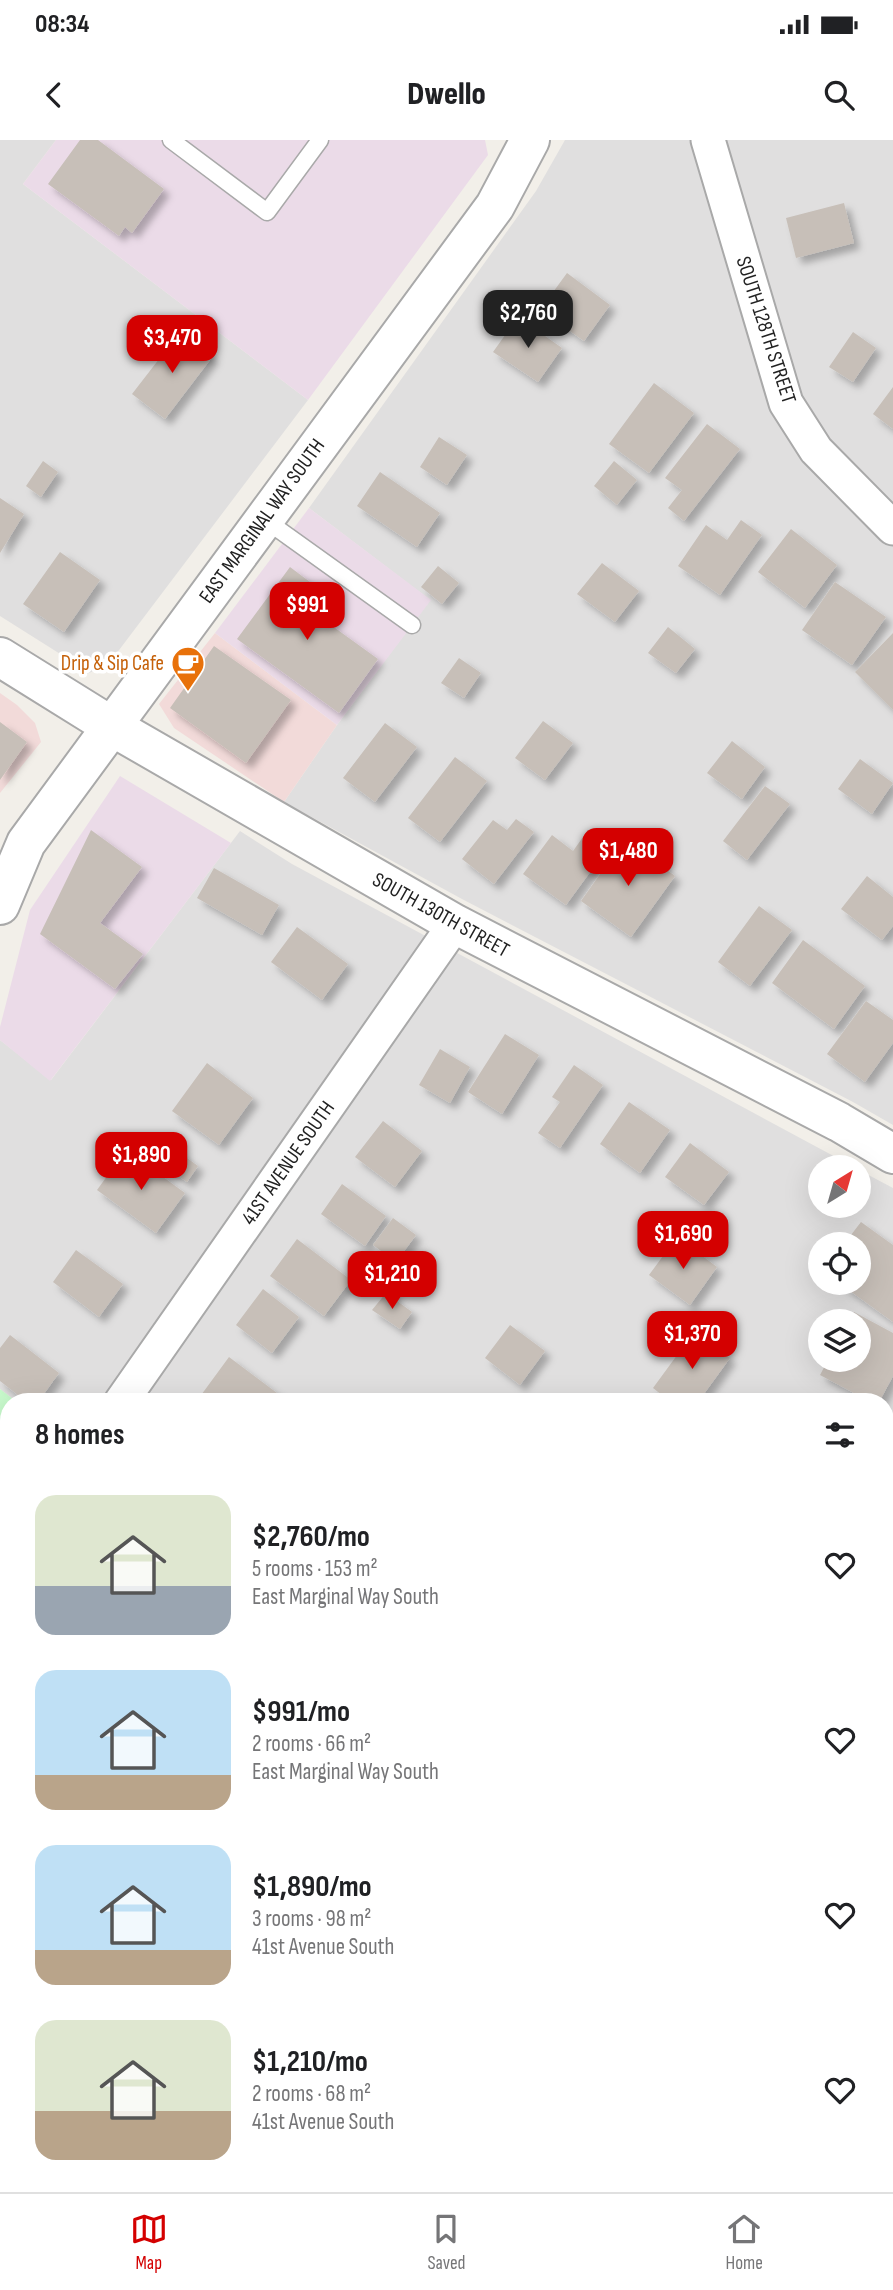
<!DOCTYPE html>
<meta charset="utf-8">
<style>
body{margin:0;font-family:"Sofia Sans Condensed",sans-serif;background:#f2f2f2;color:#202124;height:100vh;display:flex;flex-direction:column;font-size:26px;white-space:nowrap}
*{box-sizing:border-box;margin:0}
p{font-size:23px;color:#757577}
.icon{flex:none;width:38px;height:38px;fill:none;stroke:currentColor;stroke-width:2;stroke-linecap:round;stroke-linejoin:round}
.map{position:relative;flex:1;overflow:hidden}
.side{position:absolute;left:0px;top:1253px;width:894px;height:800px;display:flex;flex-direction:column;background:#fff;border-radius:28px 28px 0 0;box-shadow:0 7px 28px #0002}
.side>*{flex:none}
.needle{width:46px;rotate:37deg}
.controls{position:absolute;left:808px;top:1015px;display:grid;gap:14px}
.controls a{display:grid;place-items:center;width:63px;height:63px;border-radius:50%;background:#fff;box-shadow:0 7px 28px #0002;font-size:35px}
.price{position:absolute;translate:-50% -60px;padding:0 16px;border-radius:14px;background:#d40000;color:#fff;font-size:23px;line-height:46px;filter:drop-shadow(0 2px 4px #0008)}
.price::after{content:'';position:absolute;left:50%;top:42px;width:21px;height:16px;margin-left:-10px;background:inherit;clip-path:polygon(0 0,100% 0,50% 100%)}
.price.current{background:#222;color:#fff}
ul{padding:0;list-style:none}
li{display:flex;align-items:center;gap:21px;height:175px;padding:0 35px}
li span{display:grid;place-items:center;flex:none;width:196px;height:140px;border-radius:21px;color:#555}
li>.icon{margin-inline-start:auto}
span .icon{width:84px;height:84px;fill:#fffc;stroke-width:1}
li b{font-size:30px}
h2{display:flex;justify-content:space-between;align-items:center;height:84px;padding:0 35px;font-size:30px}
.status{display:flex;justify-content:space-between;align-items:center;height:49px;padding:0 35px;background:#fff;direction:ltr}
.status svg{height:19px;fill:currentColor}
header{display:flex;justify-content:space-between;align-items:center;height:91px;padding:0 35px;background:#fff;font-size:32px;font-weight:800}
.menu{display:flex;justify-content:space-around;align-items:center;height:98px;border-top:2px solid #e0e0e0;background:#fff;font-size:19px;color:#757577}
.menu a{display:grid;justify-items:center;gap:4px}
.menu .current{color:#d40000}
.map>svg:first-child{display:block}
.residential{fill:#e0dfdf;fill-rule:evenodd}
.commercial{fill:#f2dad9}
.industrial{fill:#ebdbe8}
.park{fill:#c8facc}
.garden{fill:url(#garden-furrows)}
.building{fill:#c7bfb8;filter:url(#shadow)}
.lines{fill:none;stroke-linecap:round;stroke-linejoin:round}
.service-casing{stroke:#a9a9a9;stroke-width:19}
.minor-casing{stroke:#a9a9a9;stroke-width:37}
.tertiary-casing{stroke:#a9a9a9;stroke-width:42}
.path{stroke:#fa8072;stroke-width:4.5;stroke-dasharray:3.5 3.5;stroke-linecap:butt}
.service{stroke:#fff;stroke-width:16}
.minor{stroke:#fff;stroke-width:33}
.tertiary{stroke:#fff;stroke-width:38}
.labels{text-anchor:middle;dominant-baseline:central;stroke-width:7;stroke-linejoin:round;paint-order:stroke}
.street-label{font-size:21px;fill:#222;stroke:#fff}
.food-label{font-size:21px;fill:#c56008;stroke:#fff;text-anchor:end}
</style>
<div class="status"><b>08:34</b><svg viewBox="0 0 49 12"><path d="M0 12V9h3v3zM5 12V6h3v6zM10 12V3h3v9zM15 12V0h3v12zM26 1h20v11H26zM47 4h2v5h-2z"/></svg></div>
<header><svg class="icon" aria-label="back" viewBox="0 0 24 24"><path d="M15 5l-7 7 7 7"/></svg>Dwello<svg class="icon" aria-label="search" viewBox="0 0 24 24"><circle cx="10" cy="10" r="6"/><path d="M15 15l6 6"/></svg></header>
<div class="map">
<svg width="893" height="2052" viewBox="0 0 893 2052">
<defs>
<pattern id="garden-furrows" width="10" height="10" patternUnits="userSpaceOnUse" patternTransform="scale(1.75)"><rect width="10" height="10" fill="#cdebb0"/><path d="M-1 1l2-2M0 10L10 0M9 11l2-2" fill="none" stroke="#b0c997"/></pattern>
<filter id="shadow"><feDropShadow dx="6" dy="6" stdDeviation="3.5" flood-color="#0004"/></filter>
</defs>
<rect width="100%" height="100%" fill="#f2efe9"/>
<!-- residential -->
<path class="residential" d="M0,0H56L23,44L308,260L107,526L86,534L71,529L65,517L0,476Z
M565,0H893V985L853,962L462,759L284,662L337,585L430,460L309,368L536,51Z
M240,691L292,724L854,1027H821V1066H859V1030L893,1048V1410L886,1423V1262H17L0,1249V900L51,940ZM821,1104H859V1143H821ZM821,1181H859V1220H821Z"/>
<!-- commercial -->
<path class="commercial" d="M215,493L337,585L284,662L174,588L159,564Z
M0,553L17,565L35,583L41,602L0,653Z"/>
<!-- industrial -->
<path class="industrial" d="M56,0H485L488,15L308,260L23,44Z
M309,368L431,460L337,585L215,493Z
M120,636L231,703L50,941L0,900V887L30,770Z
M893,1729V2029L886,1999V1742Z"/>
<!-- park -->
<path class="park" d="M0,1249L17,1262H9V2044H384L379,2052H0Z"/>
<!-- garden -->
<path class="garden" d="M145,2044H272L265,2052H154Z"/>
<!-- building -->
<path class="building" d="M80,0H98L164,49L132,93L125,87L119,96L48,44Z
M844,63L854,103L796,118L786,78Z
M567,133L610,165L584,201L540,170Z
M518,177L562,208L538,242L493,212Z
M180,192L213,216L165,279L132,254Z
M853,192L876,208L853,242L829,227Z
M654,243L694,273L649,333L609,304Z
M893,247V289L873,274Z
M707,284L740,309L684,381L668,368L682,350L665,338Z
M439,297L467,315L447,345L420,327Z
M43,321L58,332L41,357L26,346Z
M614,321L637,340L617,365L594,346Z
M380,332L440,373L417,407L357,366Z
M0,358L24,374L0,413Z
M741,380L762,395L720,455L678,426L706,385L727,400Z
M791,389L837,425L805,468L758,432Z
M60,412L100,440L64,492L23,464Z
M602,423L639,451L615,482L577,454Z
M438,426L459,443L442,464L421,447Z
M290,427L330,457L317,475L378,519L339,573L237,499Z
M835,442L886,477L852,525L802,490Z
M668,487L695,509L676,533L648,513Z
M893,493V570L855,532Z
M214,506L291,560L246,623L170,568Z
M459,518L481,533L464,558L441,543Z
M543,581L573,603L545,640L515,618Z
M0,582L27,602L0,640Z
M385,583L417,607L375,662L343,638Z
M732,601L765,627L742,659L707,633Z
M455,617L487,641L440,702L408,678Z
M860,619L893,643L872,674L838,649Z
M765,646L790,664L747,720L723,701Z
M516,679L534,692L494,744L462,719L493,680L507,690Z
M91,690L142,727L100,783L143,814L115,849L40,794Z
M588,690L609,706L566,765L523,734L552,695L573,711Z
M625,699L675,736L631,797L581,761Z
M214,728L279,765L262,795L197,758Z
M867,736L893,757V786L882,800L841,769Z
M759,766L792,790L750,846L718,822Z
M297,787L348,824L322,860L271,822Z
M803,800L865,846L834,889L772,843Z
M866,861L893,880V903L865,942L827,914Z
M505,894L539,915L502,974L468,952Z
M440,909L470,927L450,963L419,945Z
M207,923L253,958L219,1005L172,971Z
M574,925L603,945L560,1008L538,993L560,962L552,957Z
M629,962L670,990L640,1033L600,1004Z
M383,981L422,1011L395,1047L355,1017Z
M690,1003L729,1032L704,1065L665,1037Z
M169,1005L198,1026L187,1042L157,1021Z
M126,1010L185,1053L156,1093L97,1050Z
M342,1044L386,1076L365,1106L321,1074Z
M393,1078L416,1095L396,1122L373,1105Z
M861,1082L893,1105V1182L839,1143H859V1104H844Z
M677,1097L717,1127L690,1165L649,1135Z
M297,1099L351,1140L324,1176L270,1136Z
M76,1110L123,1144L99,1177L53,1142Z
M263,1149L299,1177L272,1213L236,1185Z
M386,1153L412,1172L400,1189L372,1170Z
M854,1172L893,1193V1236L879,1262H871L820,1235L828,1220H859V1181H849Z
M510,1185L545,1211L520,1245L485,1218Z
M694,1192L730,1218L698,1262H671L653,1248Z
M10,1195L59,1233L38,1262H27L0,1241V1208Z
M229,1217L289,1262H196Z"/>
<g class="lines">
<defs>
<path id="service" d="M171,0L267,72L320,0
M264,379L412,485"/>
<path id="minor" d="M708,0L786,263L816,310L893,388
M121,1262L455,784
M877,2044L879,2052"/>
<path id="tertiary" d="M0,517L111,586L455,784L839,982L893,1014
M0,765L26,703L495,66L530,0
M886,1450L893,1436
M413,2052L418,2044"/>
</defs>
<!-- service casing -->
<use href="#service" class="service-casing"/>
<!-- minor casing -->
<use href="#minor" class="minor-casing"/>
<!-- tertiary casing -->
<use href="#tertiary" class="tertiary-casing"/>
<!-- path -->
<path class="path" d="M0,1286L9,1295
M0,1493L9,1488
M0,1881L9,1877"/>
<!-- service -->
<use href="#service" class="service"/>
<!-- minor -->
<use href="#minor" class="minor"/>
<!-- tertiary -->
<use href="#tertiary" class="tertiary"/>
</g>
<!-- icons -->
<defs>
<symbol id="cafe-pin" viewBox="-11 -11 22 30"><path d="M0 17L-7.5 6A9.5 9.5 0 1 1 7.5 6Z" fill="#e8710a" stroke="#fff"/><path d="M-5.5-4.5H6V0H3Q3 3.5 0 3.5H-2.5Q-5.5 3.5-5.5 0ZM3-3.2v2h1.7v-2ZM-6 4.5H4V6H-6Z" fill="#fff"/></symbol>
</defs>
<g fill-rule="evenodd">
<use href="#cafe-pin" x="169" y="504" width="38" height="52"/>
</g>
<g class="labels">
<!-- street labels -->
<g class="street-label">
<text transform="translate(766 190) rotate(72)">SOUTH 128TH STREET</text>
<text transform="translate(262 381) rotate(-54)">EAST MARGINAL WAY SOUTH</text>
<text transform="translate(441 775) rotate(29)">SOUTH 130TH STREET</text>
<text transform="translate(288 1023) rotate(-55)">41ST AVENUE SOUTH</text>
</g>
<!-- food labels -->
<g class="food-label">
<text x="164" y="523">Drip &amp; Sip Cafe</text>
</g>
</g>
</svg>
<div class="controls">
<a><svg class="needle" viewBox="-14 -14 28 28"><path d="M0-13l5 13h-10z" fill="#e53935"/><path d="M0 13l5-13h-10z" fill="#757577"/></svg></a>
<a><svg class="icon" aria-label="locate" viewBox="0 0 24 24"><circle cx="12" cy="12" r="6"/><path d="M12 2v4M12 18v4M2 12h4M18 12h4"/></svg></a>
<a><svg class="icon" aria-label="layers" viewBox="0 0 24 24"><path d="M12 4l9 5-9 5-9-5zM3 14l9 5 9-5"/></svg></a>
</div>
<b class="price current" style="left:528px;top:210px">$2,760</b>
<b class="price" style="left:172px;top:235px">$3,470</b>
<b class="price" style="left:307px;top:502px">$991</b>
<b class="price" style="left:628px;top:748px">$1,480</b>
<b class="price" style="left:141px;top:1052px">$1,890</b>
<b class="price" style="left:683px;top:1131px">$1,690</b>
<b class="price" style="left:392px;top:1171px">$1,210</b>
<b class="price" style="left:692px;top:1231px">$1,370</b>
<section class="side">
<h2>8 homes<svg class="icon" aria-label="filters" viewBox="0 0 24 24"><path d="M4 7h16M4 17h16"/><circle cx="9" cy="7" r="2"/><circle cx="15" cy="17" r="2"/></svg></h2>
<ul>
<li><span style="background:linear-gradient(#dfe7d0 65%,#9aa5b1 0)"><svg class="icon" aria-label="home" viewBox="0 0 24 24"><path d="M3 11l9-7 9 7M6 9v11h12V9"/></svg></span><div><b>$2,760/mo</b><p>5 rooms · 153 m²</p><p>East Marginal Way South</p></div><svg class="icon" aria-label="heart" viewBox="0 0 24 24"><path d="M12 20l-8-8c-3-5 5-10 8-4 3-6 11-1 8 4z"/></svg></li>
<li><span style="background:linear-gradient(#bfe0f5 75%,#b9a48a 0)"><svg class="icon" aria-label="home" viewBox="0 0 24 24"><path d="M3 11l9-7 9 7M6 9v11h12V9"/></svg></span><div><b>$991/mo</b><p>2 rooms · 66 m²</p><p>East Marginal Way South</p></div><svg class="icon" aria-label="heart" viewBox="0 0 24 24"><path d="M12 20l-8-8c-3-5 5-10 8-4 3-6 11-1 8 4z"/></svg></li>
<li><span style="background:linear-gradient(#bfe0f5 75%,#b9a48a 0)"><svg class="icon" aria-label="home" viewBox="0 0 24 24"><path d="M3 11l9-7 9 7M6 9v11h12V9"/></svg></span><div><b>$1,890/mo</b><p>3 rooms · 98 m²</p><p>41st Avenue South</p></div><svg class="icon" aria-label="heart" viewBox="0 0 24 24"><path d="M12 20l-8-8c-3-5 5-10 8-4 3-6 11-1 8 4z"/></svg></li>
<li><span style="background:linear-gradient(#dfe7d0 65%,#b9a48a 0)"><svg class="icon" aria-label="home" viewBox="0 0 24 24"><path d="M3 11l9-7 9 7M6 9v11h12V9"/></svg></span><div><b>$1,210/mo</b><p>2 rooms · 68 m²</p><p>41st Avenue South</p></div><svg class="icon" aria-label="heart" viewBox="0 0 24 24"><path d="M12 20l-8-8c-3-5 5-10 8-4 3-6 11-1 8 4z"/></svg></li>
</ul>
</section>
</div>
<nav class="menu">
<a class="current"><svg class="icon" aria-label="map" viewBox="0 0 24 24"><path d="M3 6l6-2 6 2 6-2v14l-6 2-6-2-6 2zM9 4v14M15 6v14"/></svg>Map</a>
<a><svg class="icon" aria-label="saved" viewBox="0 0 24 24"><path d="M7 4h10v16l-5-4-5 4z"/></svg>Saved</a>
<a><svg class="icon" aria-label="home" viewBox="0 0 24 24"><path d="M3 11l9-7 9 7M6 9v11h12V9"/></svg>Home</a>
</nav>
